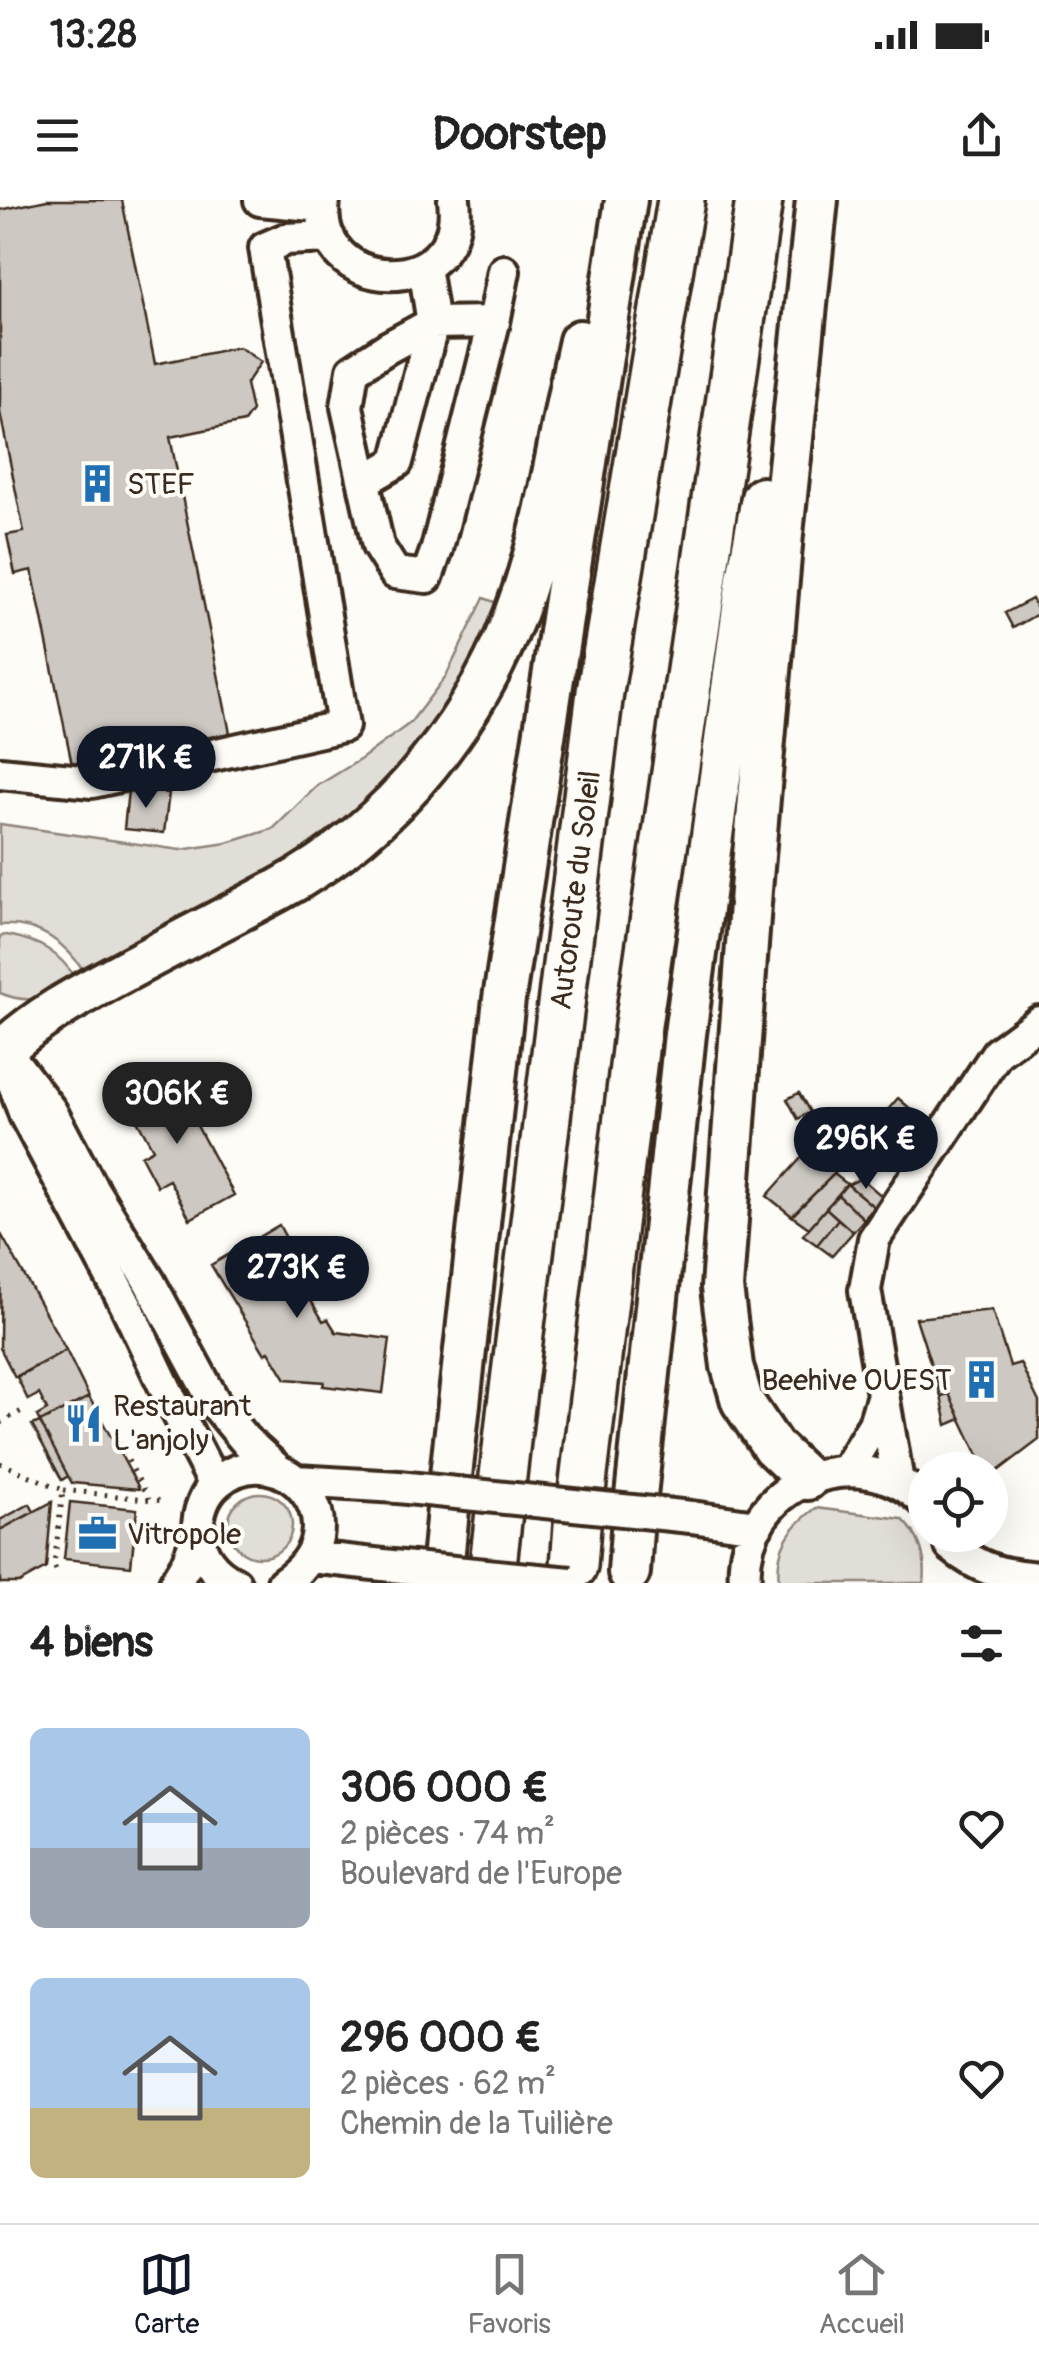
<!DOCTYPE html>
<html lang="fr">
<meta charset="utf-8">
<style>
body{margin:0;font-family:Pangolin,sans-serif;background:#f6f6f6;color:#222;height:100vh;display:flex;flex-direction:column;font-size:38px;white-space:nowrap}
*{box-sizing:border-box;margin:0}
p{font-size:32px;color:#767676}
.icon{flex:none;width:55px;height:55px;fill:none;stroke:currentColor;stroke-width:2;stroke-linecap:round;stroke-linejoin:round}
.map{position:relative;height:1383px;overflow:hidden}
.drawer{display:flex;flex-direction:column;background:#fff;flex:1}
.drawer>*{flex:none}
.fabs{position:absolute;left:908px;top:1252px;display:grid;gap:20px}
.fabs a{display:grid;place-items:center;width:100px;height:100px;border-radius:50%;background:#fff;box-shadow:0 10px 40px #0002;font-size:50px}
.price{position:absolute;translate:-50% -85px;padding:0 22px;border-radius:35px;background:#111827;color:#fff;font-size:32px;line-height:65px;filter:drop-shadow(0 2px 5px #0008)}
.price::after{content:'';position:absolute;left:50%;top:60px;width:30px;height:22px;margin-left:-15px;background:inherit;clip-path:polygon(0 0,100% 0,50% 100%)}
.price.on{background:#222;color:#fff}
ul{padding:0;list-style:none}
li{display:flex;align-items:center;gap:30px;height:250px;padding:0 30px}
li span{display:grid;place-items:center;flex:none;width:280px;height:200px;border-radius:15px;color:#555}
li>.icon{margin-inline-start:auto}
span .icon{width:120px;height:120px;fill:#fffc;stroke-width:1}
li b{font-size:42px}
h2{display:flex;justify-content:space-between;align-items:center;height:120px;padding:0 30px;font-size:42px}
.status{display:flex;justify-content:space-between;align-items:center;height:70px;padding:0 50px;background:#fff;direction:ltr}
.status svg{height:28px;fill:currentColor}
header{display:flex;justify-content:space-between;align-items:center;height:130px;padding:0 30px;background:#fff;font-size:45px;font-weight:700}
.dock{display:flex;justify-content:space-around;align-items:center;height:140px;border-top:2px solid #e0e0e0;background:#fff;font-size:28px;color:#767676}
.dock a{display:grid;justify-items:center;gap:5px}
.dock .on{color:#111827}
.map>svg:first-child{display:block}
.green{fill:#e1ded7;stroke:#8e847a;stroke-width:2.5}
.building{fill:#cdc8c2;stroke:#3b2a1e;stroke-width:2.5}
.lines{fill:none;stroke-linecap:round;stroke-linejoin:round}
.minor-casing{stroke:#3b2a1e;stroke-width:38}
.major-casing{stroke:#3b2a1e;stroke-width:48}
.highway-casing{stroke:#3b2a1e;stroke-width:52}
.path{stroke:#3b2a1e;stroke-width:5;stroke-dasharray:2.5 8;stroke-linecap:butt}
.minor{stroke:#fdfcf7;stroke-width:30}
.major{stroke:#fdfcf7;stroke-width:40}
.highway{stroke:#fdfcf7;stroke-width:45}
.minor-bridge-casing{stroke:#3b2a1e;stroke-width:38;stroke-linecap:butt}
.minor-bridge{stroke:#fdfcf7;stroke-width:30}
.labels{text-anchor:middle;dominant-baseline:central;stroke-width:8;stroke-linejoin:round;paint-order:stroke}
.poi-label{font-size:30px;fill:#3b2a1e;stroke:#fdfcf7;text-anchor:start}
.street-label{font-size:30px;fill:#3b2a1e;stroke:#fdfcf7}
</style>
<div class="status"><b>13:28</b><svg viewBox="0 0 49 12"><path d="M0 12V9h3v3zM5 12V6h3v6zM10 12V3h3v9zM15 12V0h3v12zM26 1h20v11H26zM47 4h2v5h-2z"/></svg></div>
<header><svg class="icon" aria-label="menu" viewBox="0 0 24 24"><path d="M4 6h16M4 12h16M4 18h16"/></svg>Doorstep<svg class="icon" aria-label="share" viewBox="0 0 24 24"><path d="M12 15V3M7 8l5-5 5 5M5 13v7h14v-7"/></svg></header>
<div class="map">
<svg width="1039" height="1383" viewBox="0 0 1039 1383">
<rect width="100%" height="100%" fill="#fdfcf7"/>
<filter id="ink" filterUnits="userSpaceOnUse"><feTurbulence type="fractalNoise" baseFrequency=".01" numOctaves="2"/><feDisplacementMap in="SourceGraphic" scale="20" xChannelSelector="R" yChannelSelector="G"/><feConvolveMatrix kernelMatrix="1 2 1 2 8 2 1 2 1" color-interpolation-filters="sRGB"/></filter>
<g filter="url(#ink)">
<!-- green -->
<path class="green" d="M484,398L502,405L446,516L391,584L288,666L86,774C66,743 38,722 0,725V624L180,650L227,643L273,629L317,586L361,559L410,523L446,476Z
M7,735C40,741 59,752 77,780C47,796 34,807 0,793V736Z
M228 1325a32 32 0 1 1 64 0a32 32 0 1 1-64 0Z
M816,1308L902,1319C920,1335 927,1359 924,1383H779C775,1348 789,1328 816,1308Z"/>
<!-- building -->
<path class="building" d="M47,0H122L155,164L239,147L261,162L246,184L252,211L244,222L170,237L230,533L72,564L32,370L15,374L7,335L24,332L0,212V10Z
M1032,399L1039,413L1013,428L1005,413Z
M128,590L169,593L164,633L124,629Z
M147,877L152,887L171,877L234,995L190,1019L169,980L157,986L141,956L153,949L121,891Z
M799,893L810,912L798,919L787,899Z
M898,898L913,911L908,928L903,924L898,931L915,945L904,960L869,932Z
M819,938L846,962L792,1016L767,996Z
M834,974L847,984L809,1028L792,1016Z
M861,978L883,997L874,1007L848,985Z
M847,984L874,1007L864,1019L838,995Z
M838,995L864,1019L853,1032L826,1008Z
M826,1008L838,1019L817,1045L803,1035Z
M838,1019L853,1032L832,1056L817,1045Z
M279,1025L287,1040L278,1045L323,1121L328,1119L336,1132L390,1139L383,1193L323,1186L324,1182L286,1179L269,1151L265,1154L211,1065Z
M1,1034L66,1150L15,1177L0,1148Z
M992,1110L1010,1166L1020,1163L1039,1202V1240L990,1277V1270H985L949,1194L941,1196L916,1118Z
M66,1150L89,1197L40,1222L37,1216L47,1210L39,1194L28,1200L17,1177Z
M949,1194L961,1219L947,1225L941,1196Z
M89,1197L139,1288V1289L72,1283L68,1276L40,1222Z
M40,1222L68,1276L62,1280L32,1225Z
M52,1302L46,1368L19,1383H0V1330Z
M70,1302L137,1309L131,1366L64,1359Z
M30,1304L34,1312L0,1330V1320Z"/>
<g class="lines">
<defs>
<path id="minor" d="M260,0L323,6
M324,0C311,96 467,102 454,0
M494,122L504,71
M364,281L397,262L433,123L494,122L437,349L427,377L395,373L378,346L347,207L353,170L387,148L433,123L424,67
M0,573L92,582L343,526L265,48L286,39L329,37
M0,844L51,911L90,985L149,1081L216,1205L244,1239L278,1270
M8,868L25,915L126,1105L170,1198L215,1285
M846,1270L874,1224L882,1198
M296,1281L398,1287
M898,1282L865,1090L874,1039L997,853L1039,822
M691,1317L757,1326
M951,1346C980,1370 1002,1375 1039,1378
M311,1357L392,1366
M175,1383L187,1363L198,1335
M235,1383C214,1373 198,1354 198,1330C198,1312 204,1294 218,1282C281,1229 367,1327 283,1383
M745,1383C737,1285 857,1235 925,1302"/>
<path id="major" d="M3,850C37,818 76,797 117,775C170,746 224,719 278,690C393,628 482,516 523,392C550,311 561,224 580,141
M451,1276L504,799L626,0
M807,1279L773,1247L742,1201L732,1166L722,1088L751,690L782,334L817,0
M636,1296L685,834L747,379L762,298
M444,1351L448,1309
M629,1372L632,1331"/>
<g id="highway">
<path d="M582,1291L638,825L759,0"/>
<path d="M574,1366L577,1326"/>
<path id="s1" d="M491,1383L510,1214L600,492L681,0"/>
</g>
</defs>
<!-- minor casing -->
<use href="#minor" class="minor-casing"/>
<!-- major casing -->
<use href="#major" class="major-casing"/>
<!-- highway casing -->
<use href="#highway" class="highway-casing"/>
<!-- path -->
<path class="path" d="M0,1223L27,1208
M118,1242L149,1299
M0,1263L63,1290L54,1365L58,1375
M63,1290L163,1301"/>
<!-- minor -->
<use href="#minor" class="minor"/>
<!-- major -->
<use href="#major" class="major"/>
<!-- highway -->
<use href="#highway" class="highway"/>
<defs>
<path id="minor-bridge" d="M398,1287L691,1317
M392,1366L571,1383"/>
</defs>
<!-- minor-bridge casing -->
<use href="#minor-bridge" class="minor-bridge-casing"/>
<!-- minor-bridge -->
<use href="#minor-bridge" class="minor-bridge"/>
</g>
</g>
<!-- icons -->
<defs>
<symbol id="building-bare" viewBox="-9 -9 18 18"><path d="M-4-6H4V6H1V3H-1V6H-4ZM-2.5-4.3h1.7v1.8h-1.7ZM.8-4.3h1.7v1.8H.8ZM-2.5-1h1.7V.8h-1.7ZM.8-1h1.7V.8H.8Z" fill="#1f6fb2" stroke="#fdfcf7" stroke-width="2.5" paint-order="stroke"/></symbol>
<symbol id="restaurant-bare" viewBox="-9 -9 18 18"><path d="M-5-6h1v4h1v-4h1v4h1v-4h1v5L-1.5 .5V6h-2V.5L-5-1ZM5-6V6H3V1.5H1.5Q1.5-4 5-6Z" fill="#1f6fb2" stroke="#fdfcf7" stroke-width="2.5" paint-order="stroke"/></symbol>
<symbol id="office-bare" viewBox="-9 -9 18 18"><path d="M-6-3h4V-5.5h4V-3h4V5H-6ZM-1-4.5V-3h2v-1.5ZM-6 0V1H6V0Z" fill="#1f6fb2" stroke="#fdfcf7" stroke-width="2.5" paint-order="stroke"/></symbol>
</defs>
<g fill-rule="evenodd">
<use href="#building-bare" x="70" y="256" width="55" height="55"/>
<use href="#building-bare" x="954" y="1152" width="55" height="55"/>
<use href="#restaurant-bare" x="56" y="1196" width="55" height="55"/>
<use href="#office-bare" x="70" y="1306" width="55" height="55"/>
</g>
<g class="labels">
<!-- poi labels -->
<g class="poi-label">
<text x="127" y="284">STEF</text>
<text x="952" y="1180" text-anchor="end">Beehive OUEST</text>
<text x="113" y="1206">Restaurant<tspan x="113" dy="34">L'anjoly</tspan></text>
<text x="127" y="1334">Vitropole</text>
</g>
<!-- street labels -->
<g class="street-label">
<text stroke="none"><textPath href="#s1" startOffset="698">Autoroute du Soleil</textPath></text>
</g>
</g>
</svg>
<div class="fabs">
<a><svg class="icon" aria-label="locate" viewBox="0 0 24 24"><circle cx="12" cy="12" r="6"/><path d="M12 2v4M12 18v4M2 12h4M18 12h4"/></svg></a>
</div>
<b class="price" style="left:146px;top:611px">271K €</b>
<b class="price on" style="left:177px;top:947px">306K €</b>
<b class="price" style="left:866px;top:992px">296K €</b>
<b class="price" style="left:297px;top:1121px">273K €</b>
</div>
<section class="drawer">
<h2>4 biens<svg class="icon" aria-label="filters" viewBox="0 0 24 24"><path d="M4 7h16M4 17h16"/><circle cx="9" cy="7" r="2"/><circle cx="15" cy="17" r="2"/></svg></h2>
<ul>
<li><span style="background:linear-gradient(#a9c7e8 60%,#9aa5b1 0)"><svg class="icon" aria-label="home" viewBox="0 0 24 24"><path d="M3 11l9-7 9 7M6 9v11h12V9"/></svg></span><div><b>306 000 €</b><p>2 pièces · 74 m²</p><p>Boulevard de l'Europe</p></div><svg class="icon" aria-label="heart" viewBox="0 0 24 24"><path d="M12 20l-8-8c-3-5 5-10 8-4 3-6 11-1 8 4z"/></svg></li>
<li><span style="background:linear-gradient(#a9c7e8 65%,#c2b280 0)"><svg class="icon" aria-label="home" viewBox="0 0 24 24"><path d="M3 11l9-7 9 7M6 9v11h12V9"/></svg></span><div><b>296 000 €</b><p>2 pièces · 62 m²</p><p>Chemin de la Tuilière</p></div><svg class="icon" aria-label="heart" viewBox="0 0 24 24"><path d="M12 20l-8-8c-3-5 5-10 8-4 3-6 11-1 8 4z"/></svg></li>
</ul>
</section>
<nav class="dock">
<a class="on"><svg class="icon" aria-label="map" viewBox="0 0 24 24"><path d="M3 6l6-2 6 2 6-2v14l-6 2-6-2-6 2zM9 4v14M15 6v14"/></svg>Carte</a>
<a><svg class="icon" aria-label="saved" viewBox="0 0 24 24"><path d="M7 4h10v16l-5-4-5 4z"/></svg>Favoris</a>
<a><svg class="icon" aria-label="home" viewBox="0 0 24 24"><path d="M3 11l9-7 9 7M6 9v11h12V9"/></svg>Accueil</a>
</nav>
